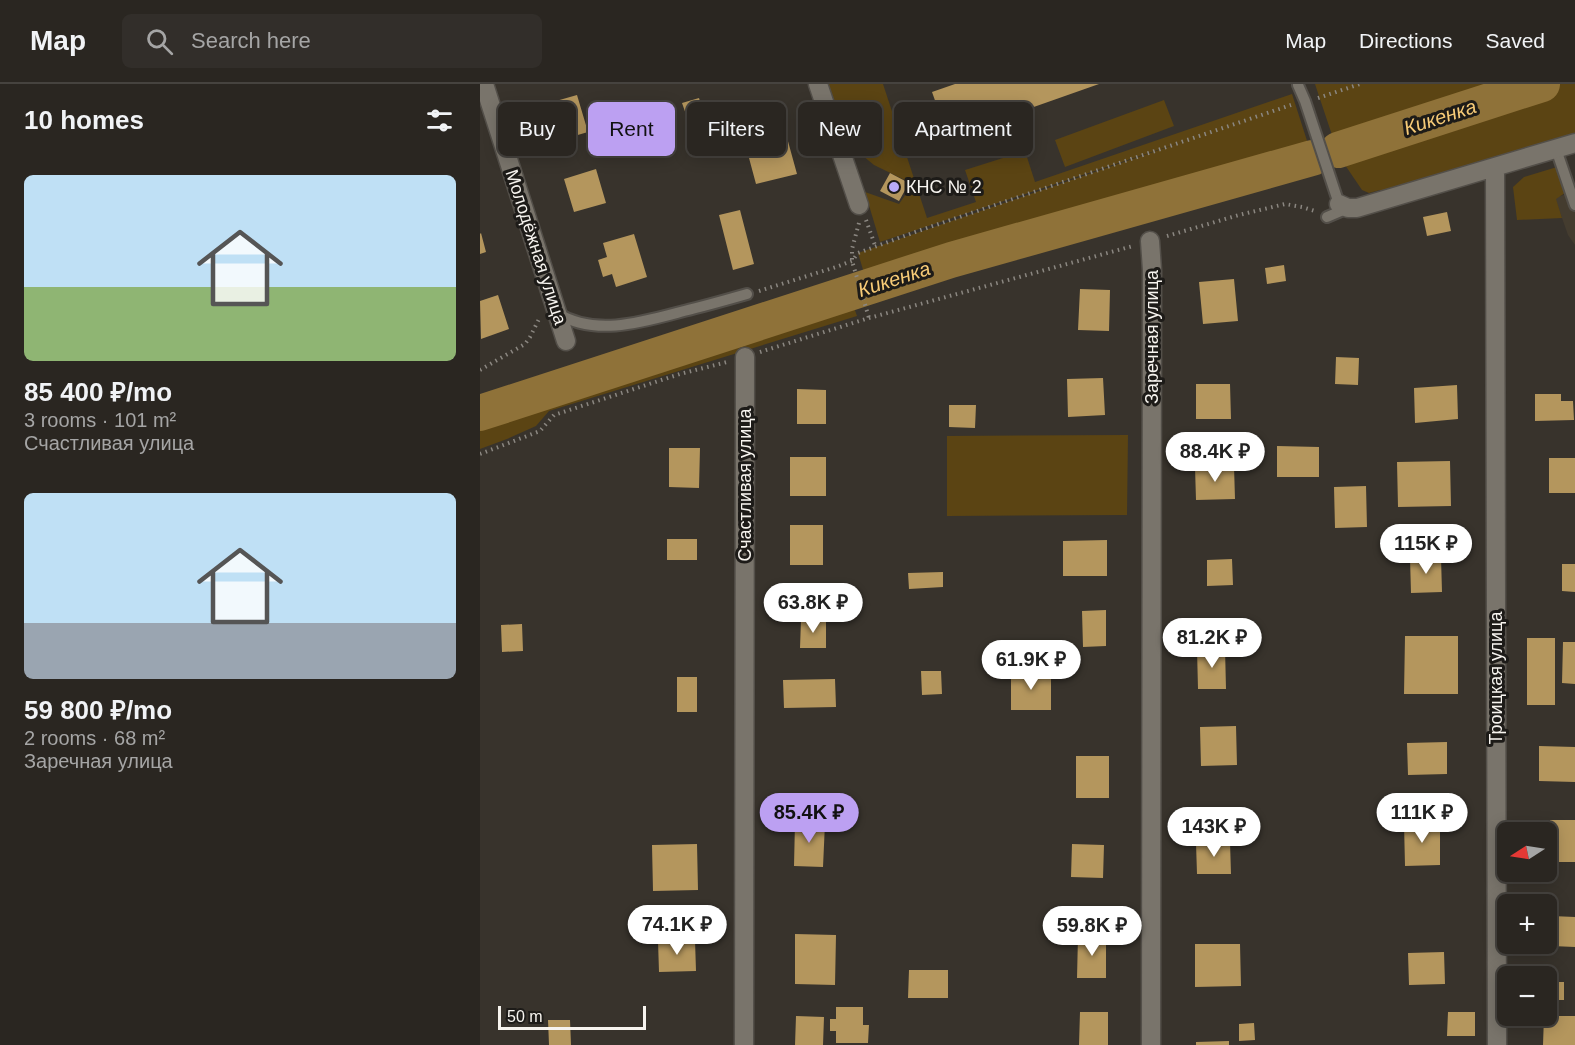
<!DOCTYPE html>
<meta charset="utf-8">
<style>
body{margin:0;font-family:Arial,sans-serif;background:#322e2a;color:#f1f3f6;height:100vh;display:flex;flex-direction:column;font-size:22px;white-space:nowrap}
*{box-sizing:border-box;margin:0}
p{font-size:20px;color:#a5a5a5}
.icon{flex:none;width:33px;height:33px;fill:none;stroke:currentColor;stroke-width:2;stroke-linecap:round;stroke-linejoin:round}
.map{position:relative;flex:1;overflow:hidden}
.side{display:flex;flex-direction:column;background:#2a2621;width:480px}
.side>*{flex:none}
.guide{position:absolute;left:18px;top:18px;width:570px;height:54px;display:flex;gap:12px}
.needle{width:39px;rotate:258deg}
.buttons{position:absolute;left:1017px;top:738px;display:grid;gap:12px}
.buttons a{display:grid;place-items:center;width:60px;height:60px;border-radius:9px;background:#2a2621;box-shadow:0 3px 15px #0003,0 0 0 2px #46433f;font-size:30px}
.scale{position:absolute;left:18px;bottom:15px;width:148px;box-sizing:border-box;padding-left:6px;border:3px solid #f7f4ef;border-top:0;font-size:16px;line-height:21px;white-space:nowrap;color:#f7f4ef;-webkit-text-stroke:4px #1d1b18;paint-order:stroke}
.price{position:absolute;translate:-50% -51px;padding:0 14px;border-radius:21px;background:#fff;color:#222;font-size:20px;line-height:39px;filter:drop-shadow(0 2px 3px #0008)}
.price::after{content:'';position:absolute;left:50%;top:36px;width:18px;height:14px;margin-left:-9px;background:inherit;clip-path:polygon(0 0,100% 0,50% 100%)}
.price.selected{background:#bca0f2;color:#111}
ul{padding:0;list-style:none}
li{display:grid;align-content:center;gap:12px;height:318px;padding:0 24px}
li span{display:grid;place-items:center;height:186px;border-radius:9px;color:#555}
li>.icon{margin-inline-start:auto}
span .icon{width:108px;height:108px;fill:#fffc;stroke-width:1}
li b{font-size:26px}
h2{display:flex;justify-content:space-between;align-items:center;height:72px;padding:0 24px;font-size:26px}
.tag{padding:0 21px;border-radius:9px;background:#2a2621;box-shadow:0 3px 15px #0003,0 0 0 2px #46433f;font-size:21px;line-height:54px}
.tag.selected{background:#bca0f2;color:#111}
header{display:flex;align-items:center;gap:36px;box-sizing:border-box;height:84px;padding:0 30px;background:#2a2621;border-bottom:2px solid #46433f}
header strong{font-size:28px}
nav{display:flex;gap:33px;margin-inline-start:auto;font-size:21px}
.search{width:420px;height:54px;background:#322e2a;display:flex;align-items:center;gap:15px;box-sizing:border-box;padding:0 21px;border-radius:9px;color:#a5a5a5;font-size:22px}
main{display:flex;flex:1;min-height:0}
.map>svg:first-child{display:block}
.built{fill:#443c2f}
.green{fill:#5b4413}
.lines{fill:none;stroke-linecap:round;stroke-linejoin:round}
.river{stroke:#8f7239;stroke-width:36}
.building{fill:#b4965d}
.lane-casing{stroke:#534f49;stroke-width:14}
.street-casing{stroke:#534f49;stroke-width:21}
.path{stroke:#8b8781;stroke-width:4;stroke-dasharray:1.5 4.5;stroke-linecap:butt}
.lane{stroke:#79746b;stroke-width:10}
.street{stroke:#79746b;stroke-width:18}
.poi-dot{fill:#b9abf7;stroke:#1d1b18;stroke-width:2}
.labels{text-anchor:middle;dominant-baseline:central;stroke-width:6;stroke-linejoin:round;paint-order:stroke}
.poi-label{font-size:18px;fill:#f7f4ef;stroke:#1d1b18;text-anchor:start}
.street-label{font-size:18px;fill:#f7f4ef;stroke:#1d1b18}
.water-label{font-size:20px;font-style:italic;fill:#f7cb77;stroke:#1d1b18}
</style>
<header>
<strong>Map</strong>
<div class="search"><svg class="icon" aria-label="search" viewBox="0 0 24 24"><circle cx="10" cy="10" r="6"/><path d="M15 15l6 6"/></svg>Search here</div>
<nav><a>Map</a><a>Directions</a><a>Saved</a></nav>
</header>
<main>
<section class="side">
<h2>10 homes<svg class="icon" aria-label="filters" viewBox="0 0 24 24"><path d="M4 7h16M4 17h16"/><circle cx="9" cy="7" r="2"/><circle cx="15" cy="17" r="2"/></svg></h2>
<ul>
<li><span style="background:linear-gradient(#bfe0f5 60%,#8fb573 0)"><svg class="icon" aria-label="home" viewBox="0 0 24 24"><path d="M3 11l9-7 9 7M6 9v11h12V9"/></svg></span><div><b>85 400 ₽/mo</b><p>3 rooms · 101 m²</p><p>Счастливая улица</p></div></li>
<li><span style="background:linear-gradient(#bfe0f5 70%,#9aa5b1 0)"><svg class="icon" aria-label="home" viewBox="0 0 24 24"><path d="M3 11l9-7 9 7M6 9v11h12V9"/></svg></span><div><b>59 800 ₽/mo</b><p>2 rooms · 68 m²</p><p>Заречная улица</p></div></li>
</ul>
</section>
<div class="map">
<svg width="1095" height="961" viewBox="0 0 1095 961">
<rect width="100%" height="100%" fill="#38332c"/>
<!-- built -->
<path class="built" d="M1095,107V161L1088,151L1075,114Z"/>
<!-- green -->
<path class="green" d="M346,0H403L447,134L496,118L485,86L545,67L555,98L812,10L830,66L387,199L378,169L714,54L400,158L385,108L419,120L433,100L394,81L383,72L369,66Z
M835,0H1047L893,50L881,56L875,53L874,46L852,51Z
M1079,0H1095V50L1059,62L1018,72L901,110L900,106L889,109L882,106L865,81L880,73L878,67L881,61Z
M684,16L694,42L585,83L575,56Z
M1077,83L1085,109L1076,115L1082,134L1037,136L1033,103L1044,93Z
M376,205L379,208L391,211L371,215L377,232L69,327L56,342L27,355L0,365V325C126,286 250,243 376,205Z
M648,351L647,431L467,432V352Z"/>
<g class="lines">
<!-- river -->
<path class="river" d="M858,66L1062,0
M0,329L471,176L832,74"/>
</g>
<!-- building -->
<path class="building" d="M475,0H619L468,53L452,8Z
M97,11L108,48L84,55L79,37L75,38L69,19Z
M219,14L224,31L208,36L202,19Z
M306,50L317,90L276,100L269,74L284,70L281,57Z
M116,85L126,119L94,128L84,95Z
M410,89L429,99L419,117L400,107Z
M260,126L274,180L253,186L239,131Z
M967,128L971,147L947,152L943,133Z
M1,149L6,168L0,170V150Z
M154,150L167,193L136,203L132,190L123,193L118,176L127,173L123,159Z
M804,181L806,197L787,200L785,184Z
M754,195L758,237L723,240L719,198Z
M600,205L630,206L629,247L598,246Z
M18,211L29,245L1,255L0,217Z
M856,273L879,274L878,301L855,300Z
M623,294L625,331L588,333L587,295Z
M716,300H750L751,335H716Z
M977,301L978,335L935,339L934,304Z
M317,305L346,306V340H317Z
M1055,310H1081V317H1093L1094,336L1055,337Z
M469,321H496L495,344L469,343Z
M797,362L839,363V393H797Z
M189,364H220L219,404L189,403Z
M310,373H346V412H310Z
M1069,374H1095V409H1069Z
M970,377L971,422L918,423L917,378Z
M754,382L755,415L716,416L715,383Z
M886,402L887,443L855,444L854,403Z
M310,441H343V481H310Z
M187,455H217V476H187Z
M627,456V492H583V457Z
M961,473L962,508L931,509L930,474Z
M752,475L753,501L727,502V476Z
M1082,480H1095V508L1082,507Z
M463,488V503L429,505L428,489Z
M626,526V562L603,563L602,527Z
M321,536H346V564H320Z
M42,540L43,567L22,568L21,541Z
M925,552H978V610H924Z
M1047,554H1075V621H1047Z
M1083,558H1095V600L1082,599Z
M745,564L746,605H718L717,565Z
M441,587H461L462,610L442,611Z
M531,589H571V626H531Z
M197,593H217V628H197Z
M355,595L356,623L304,624L303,596Z
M756,642L757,681L721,682L720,643Z
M967,658V690L928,691L927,659Z
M1059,662L1095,663V698L1059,697Z
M596,672H629V714H596Z
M1070,736H1095V778H1069Z
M315,738L345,739L343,783L314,782Z
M960,738V781L925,782L924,739Z
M750,758L751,790H717L716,759Z
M217,760L218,806L173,807L172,761Z
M592,760L624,761L623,794L591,793Z
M1072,832L1095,833V863L1072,862Z
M315,850L356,851L355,901L315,900Z
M598,852H626V894H597Z
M215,856L216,887L179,888L178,857Z
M715,860H760L761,902L715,903Z
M964,868L965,900L929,901L928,869Z
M429,886H468V914H428Z
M1066,898H1084V916H1066Z
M356,923H383V941H389L388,959H356V947H350V935H356Z
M600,928H628V961H599Z
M968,928H995V952H967Z
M316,932L344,933L343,961H315Z
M1064,932H1095V961H1063Z
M68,936H90L91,961H69Z
M774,939L775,956L759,957V940Z
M749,957V961H716V958Z"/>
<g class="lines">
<defs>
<path id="lane" d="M818,1L825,17L859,120
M1076,65L1095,121
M847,133L868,124
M77,229C115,253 163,238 204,227C225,222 246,216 267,210"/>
<path id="street" d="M4,0L86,257
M338,0L379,121
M1015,83L1017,961
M859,120L868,124H877L1095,59
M670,157L672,186L671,961
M264,961L265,273"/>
</defs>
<!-- lane casing -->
<use href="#lane" class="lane-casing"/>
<!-- street casing -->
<use href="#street" class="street-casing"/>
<!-- path -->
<path class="path" d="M838,14L880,0
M386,136L396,164
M379,139L372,165V177L389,234
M687,152L759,131L805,120L822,123L835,127
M279,207L356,183L372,177L378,169L438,147L811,21
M280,268L389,234L653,162
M0,286L45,260L50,253L59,235
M0,370L60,347L74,331L200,290L247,278"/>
<!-- lane -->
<use href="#lane" class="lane"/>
<!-- street -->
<use href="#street" class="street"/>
</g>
<!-- markers -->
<circle class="poi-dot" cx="414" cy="103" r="6"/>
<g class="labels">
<!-- poi labels -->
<g class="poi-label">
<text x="426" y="103">КНС № 2</text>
</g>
<!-- street labels -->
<g class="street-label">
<text transform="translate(56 163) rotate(72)">Молодёжная улица</text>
<text transform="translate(672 253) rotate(-90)">Заречная улица</text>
<text transform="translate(265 401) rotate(-90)">Счастливая улица</text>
<text transform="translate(1016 594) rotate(-90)">Троицкая улица</text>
</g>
<!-- water labels -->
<g class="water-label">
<text transform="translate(960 33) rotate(-18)">Кикенка</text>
<text transform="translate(414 195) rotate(-18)">Кикенка</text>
</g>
</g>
</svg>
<div class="buttons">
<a><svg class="needle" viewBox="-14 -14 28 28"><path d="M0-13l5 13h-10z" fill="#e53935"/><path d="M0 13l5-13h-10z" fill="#a5a5a5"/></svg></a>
<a>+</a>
<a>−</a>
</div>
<div class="scale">50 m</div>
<b class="price" style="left:735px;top:399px">88.4K ₽</b>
<b class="price" style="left:946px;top:491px">115K ₽</b>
<b class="price" style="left:333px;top:550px">63.8K ₽</b>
<b class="price" style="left:732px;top:585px">81.2K ₽</b>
<b class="price" style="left:551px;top:607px">61.9K ₽</b>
<b class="price selected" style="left:329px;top:760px">85.4K ₽</b>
<b class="price" style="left:942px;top:760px">111K ₽</b>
<b class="price" style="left:734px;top:774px">143K ₽</b>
<b class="price" style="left:197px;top:872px">74.1K ₽</b>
<b class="price" style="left:612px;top:873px">59.8K ₽</b>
<div class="guide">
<a class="tag">Buy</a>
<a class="tag selected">Rent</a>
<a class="tag">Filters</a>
<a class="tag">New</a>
<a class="tag">Apartment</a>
</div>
</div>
</main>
